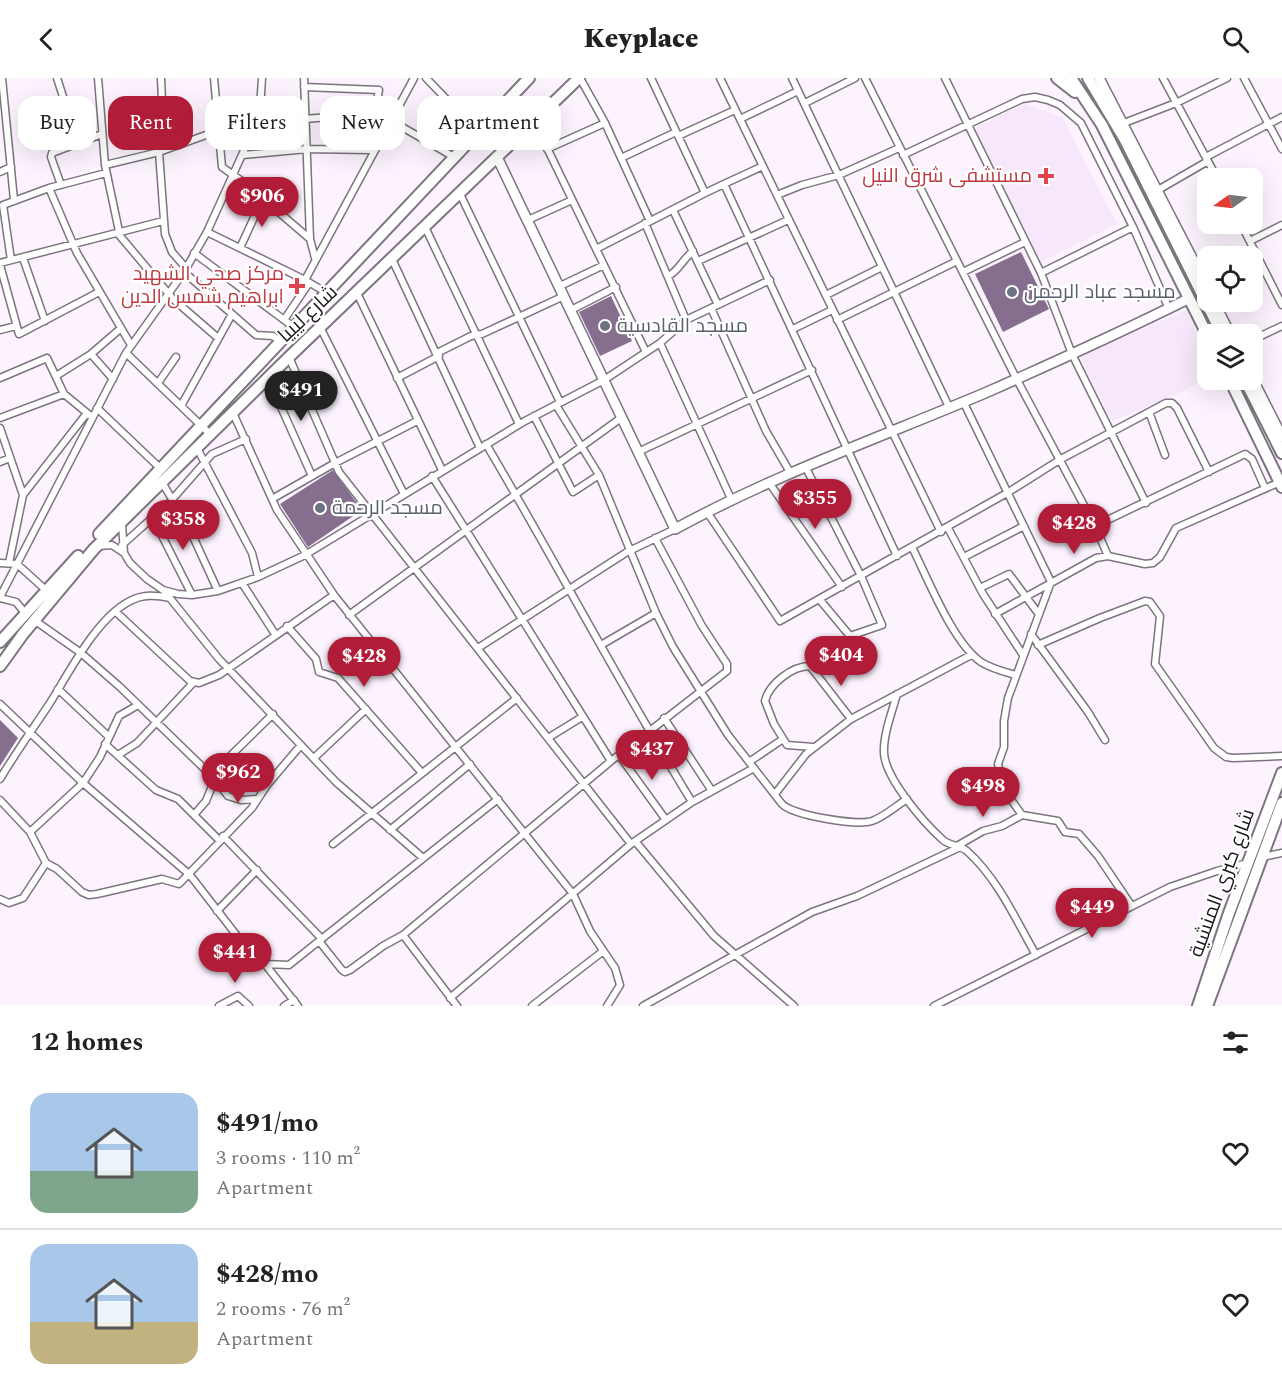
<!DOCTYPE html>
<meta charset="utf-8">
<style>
body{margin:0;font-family:Spectral,Cairo,serif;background:#f2f2f2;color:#222;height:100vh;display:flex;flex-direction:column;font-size:22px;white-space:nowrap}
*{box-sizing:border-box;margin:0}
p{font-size:20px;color:#767676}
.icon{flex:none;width:33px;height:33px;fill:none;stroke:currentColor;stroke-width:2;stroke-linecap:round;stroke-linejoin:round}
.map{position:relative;height:928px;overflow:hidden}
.sheet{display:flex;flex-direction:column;background:#fff;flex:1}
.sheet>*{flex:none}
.top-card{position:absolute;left:18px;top:18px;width:600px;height:54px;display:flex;gap:12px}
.needle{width:39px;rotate:256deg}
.fabs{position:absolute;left:1197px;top:90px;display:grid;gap:12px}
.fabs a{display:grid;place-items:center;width:66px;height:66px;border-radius:12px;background:#fff;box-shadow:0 6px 24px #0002;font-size:30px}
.price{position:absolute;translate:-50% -51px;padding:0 14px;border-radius:21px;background:#b11d38;color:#fff;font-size:20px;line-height:39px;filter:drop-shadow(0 2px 3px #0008)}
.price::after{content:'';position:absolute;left:50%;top:36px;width:18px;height:14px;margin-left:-9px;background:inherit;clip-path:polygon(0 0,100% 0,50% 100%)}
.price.on{background:#222;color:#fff}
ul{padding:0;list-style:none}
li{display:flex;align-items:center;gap:18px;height:150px;padding:0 30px}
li+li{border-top:2px solid #e0e0e0}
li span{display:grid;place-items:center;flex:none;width:168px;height:120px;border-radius:18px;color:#555}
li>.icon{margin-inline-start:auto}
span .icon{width:72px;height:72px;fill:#fffc;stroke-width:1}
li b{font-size:26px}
h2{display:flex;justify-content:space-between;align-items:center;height:72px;padding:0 30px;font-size:26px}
.tag{padding:0 21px;border-radius:18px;background:#fff;box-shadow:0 6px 24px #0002;font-size:21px;line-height:54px}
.tag.on{background:#b11d38;color:#fff}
header{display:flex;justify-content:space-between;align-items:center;height:78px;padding:0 30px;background:#fff;font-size:27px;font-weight:800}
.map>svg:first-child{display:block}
.built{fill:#f6e8fa}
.building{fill:#866e8e}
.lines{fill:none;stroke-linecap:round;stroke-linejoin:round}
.street-casing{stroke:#7c747e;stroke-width:9}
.secondary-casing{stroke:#7c747e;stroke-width:12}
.primary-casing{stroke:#7c747e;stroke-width:14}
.street{stroke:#fff;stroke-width:6}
.secondary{stroke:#fff;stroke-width:9}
.primary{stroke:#fff;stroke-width:10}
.health-dot{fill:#e0444e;stroke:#fff;stroke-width:2}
.worship-dot{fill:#6b7280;stroke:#fff;stroke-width:2}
.labels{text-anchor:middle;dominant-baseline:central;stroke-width:4.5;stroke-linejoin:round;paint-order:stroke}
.health-label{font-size:20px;fill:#be3a42;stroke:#fff;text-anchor:end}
.worship-label{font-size:20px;fill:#5b616d;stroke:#fff;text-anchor:start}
.street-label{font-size:20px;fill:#1a171b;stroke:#fff}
</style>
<header><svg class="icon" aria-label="back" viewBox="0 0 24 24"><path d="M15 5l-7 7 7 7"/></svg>Keyplace<svg class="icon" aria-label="search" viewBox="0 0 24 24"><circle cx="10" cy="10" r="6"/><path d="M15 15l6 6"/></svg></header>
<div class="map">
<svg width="1282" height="928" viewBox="0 0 1282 928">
<rect width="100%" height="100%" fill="#fcf3fe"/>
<!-- built -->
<path class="built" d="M1025,26L1062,39L1117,146L1041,184L975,50Z
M1186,232L1207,277L1209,302L1112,343L1080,278Z"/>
<!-- building -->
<path class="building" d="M1021,174L1049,231L1003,254L975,196Z
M611,218L632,263L600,278L579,234Z
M333,392L362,432L308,469L280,426Z
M0,642L18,660L0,688Z"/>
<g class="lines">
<defs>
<path id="street" d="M2,0L14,122
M57,0L78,65
M98,0L105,87L120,158L173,221L218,260
M161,0L164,72
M214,0L222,89L246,106L310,161
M304,0L310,161L315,180
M426,0L478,54
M580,0L605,45L650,143
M651,0L705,115L724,106L897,478
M720,0L941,454
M792,0L949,329
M865,0L1016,300L1095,448L1108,478
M945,0L1041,195L1072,276L1146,425
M1163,0L1217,100
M1244,0L1282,71
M304,9L379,12L368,72
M805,25L855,0
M260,31L305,27
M305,41L376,35
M740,41L798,13
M390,42L454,79
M534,43L646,274
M1124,45L1176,25L1227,0
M678,58L735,32
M547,71L605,45
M159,74L165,156L172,174L186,190
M243,77L307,71L370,72
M903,77L1022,21L1035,19L1048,22L1060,27L1081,45L1133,149L1169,231
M1206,79L1282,39
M621,80L676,54
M105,87L159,74L217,53
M0,94L11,89
M724,106L763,88
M61,107L51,79L52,75L102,56
M49,110L77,175L131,267
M1158,112L1208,83
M460,116L560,324
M777,117L802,107L839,97L899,70
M673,132L718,227
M528,142L572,122
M645,145L686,242
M1241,146L1282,227
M425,149L519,346
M207,154L305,202L327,215
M1250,163L1282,147
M240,170L263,120
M596,171L705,115
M194,175L295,250
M23,180L45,243
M392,181L480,370
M11,182L3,127L49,110L106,95
M698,183L788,142
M0,185L163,143
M0,187L19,256L99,214
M184,194L256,257L273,258L281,264
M963,194L1025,164
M1041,195L1133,149
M668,198C678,194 682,182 693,173
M305,202L414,0
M560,208L604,187
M357,215L442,392
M826,217L882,189
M711,230L766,353L791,396
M571,232L616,209
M284,242L309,205
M837,242L957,183
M320,249L404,416
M793,251L832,232
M0,252L16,248
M1252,262L1282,248
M660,265L732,423
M126,275L211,357
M437,275L471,258L482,256L564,218
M91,276L113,301
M289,279L339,394L631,766
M56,298L91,276L120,251
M0,300L47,280L64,316L92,339
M268,300L312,398
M397,300L439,278
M158,305L176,279
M963,323L1051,504L1008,620L1004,643V669L998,686L999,691L1012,723L1022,737L1058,743L1065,754L1079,756L1098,778L1131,827
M556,327L599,397L656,535L673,569L728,657L782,726C792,737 856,748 872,743C884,739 896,728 907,721
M181,328L232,236
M97,330L161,391
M1149,334L1165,377
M233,335L277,432L334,517L573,816L590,853L615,890L620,907L607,928
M534,338L573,414L599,397
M0,340L64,316
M0,350L23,417L9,485
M486,366C556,484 620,607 692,724
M197,370L252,475L258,499
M638,374L812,292
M0,384L10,380
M806,390L861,498L882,547L850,558L820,522
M432,398L611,683
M162,404L190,452L218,513
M770,406L842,509
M23,417L87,335
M272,421L335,385L417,343
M707,434L780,543L1007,415L1061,381L1166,325H1172L1177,330L1209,394
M153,440L192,517
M1095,448L1245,376L1252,381L1265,410
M948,450L983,516L1023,577
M122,467L169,425L212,376L246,361
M98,468L112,467L124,475L122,446
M912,469C928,501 953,565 981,584C992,591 1005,594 1016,597
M124,475L130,485L147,501L163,512L178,516L192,517L218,513L258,499L305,477L525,343L604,302L660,265L686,242L770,202
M964,479L1024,448
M0,485L17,486L47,513
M242,505L275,556
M980,510L1009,496L1038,535
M165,514L219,581L336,704L423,780
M0,519L126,275L184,194L207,154L251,57L260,31L262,0
M0,520L16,524L26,536
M116,534L190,603L199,605L219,597L334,517
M995,536L1096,480L1108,478L1145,486L1153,485L1160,479L1176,450L1280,404
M349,537L621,340
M34,542L81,575L120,609L215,701L228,718L241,722L257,721
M287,548L316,581L319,594L338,600L422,695
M1031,556L1088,634L1105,662
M601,567L656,535
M1038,567L1100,540L1145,523L1150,524L1160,538L1155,586L1214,670L1226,679L1233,680L1282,678
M478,570L627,474L675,451
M58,611L108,658
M897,616C892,634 883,657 884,675C885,700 924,745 943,762C950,768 960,767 967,773C998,801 1016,842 1036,877
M0,626L83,705L190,797L241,863L257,876L298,928
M664,640L712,713
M548,660L582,639
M105,666L156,712L178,721L219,762
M813,669L787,667L774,646L765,623C769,606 792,588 810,588L851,641
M118,677L137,665L193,605
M619,677L666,742
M314,680L366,631
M749,684L783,661
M211,697L273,636
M0,701C15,676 32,652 48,628C68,597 96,540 130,523C143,516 156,517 170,520
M775,716L806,676L851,641L971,577
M0,722L30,754L46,785L57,791L82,814L89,817L97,816L162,801L179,806L252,730L267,707L301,667
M194,737L206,723L215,701
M390,752L470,686
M30,754L83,705L100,679L119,638L138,627
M223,758L322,861
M635,763L714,858L794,928
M333,766L517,620
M957,768L983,753L1002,748L1022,737
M1262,779L1282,775
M0,821L9,825L23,820L46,785
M217,833L257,792
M403,857L457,928
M319,863L498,721
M265,886L289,887L319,863L342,892L345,894L350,892L383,868L403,857L611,683L727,593V586L702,548L655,460
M450,920L631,766L692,724L754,690
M219,928L238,918L249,928
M284,928L294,922
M532,928L602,874
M643,928L812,834L857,818L960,769
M934,928L1170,809L1217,793L1248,785"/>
<path id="secondary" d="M1099,0L1208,211
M497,79L675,451C774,397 881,359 985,315C1053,285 1121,254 1188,221
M1214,224L1230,256
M1252,300L1282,359"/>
<path id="primary" d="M1057,0L1075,14
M1071,0L1102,47L1208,258
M1088,0L1125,62L1222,256
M1230,302L1282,409
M1245,302L1282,375
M99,456L529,0
M0,564L78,478
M0,588L23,556L94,471L289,279L579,0
M1198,928L1229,835L1282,695
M1207,928L1282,725"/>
</defs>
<!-- street casing -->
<use href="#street" class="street-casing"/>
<!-- secondary casing -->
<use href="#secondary" class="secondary-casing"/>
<!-- primary casing -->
<use href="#primary" class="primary-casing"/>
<!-- street -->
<use href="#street" class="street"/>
<!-- secondary -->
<use href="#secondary" class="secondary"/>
<!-- primary -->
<use href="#primary" class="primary"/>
</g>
<!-- markers -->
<g class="health-dot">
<path d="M1043 89h6v6h6v6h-6v6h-6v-6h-6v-6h6z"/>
<path d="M294 199h6v6h6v6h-6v6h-6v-6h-6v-6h6z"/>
</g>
<g class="worship-dot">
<circle cx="1012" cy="214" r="6"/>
<circle cx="605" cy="248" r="6"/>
<circle cx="320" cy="430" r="6"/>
</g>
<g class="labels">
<!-- health labels -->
<g class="health-label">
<text x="1032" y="98">مستشفى شرق النيل</text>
<text x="284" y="196">مركز صحي الشهيد<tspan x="284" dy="23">ابراهيم شمس الدين</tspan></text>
</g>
<!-- worship labels -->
<g class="worship-label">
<text x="1024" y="214">مسجد عباد الرحمن</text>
<text x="617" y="248">مسجد القادسية</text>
<text x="332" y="430">مسجد الرحمة</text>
</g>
<!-- street labels -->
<g class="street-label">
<text transform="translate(308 236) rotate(-43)">شارع ليبيا</text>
<text transform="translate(1222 805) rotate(-70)">شارع كبري المنشية</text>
</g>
</g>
</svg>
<div class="fabs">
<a><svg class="needle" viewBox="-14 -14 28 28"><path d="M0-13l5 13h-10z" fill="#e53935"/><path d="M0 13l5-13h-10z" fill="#767676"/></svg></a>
<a><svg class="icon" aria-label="locate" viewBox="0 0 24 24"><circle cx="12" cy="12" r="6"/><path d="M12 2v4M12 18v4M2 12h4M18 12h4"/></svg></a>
<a><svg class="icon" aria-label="layers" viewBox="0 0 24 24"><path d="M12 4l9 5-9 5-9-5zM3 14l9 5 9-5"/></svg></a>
</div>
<b class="price" style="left:262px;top:150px">$906</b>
<b class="price on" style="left:301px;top:344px">$491</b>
<b class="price" style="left:815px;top:452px">$355</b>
<b class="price" style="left:183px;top:473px">$358</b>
<b class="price" style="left:1074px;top:477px">$428</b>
<b class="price" style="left:841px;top:609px">$404</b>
<b class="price" style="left:364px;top:610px">$428</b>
<b class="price" style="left:652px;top:703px">$437</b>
<b class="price" style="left:238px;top:726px">$962</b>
<b class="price" style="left:983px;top:740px">$498</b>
<b class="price" style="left:1092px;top:861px">$449</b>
<b class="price" style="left:235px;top:906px">$441</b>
<div class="top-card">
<a class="tag">Buy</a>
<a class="tag on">Rent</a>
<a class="tag">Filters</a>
<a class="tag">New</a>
<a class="tag">Apartment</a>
</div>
</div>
<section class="sheet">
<h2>12 homes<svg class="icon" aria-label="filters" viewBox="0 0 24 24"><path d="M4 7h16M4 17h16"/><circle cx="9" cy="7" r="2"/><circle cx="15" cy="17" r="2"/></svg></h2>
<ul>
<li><span style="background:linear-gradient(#a9c7e8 65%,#7fa58c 0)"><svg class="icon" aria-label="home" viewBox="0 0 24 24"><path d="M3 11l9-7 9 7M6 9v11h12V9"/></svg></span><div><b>$491/mo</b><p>3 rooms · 110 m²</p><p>Apartment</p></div><svg class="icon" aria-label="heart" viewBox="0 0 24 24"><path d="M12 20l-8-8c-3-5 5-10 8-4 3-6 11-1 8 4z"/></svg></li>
<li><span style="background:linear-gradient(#a9c7e8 65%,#c2b280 0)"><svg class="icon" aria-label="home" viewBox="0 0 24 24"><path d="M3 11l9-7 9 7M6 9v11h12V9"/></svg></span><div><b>$428/mo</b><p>2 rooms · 76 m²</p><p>Apartment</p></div><svg class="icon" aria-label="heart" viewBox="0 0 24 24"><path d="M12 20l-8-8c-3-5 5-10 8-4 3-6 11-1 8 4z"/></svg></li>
</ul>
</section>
